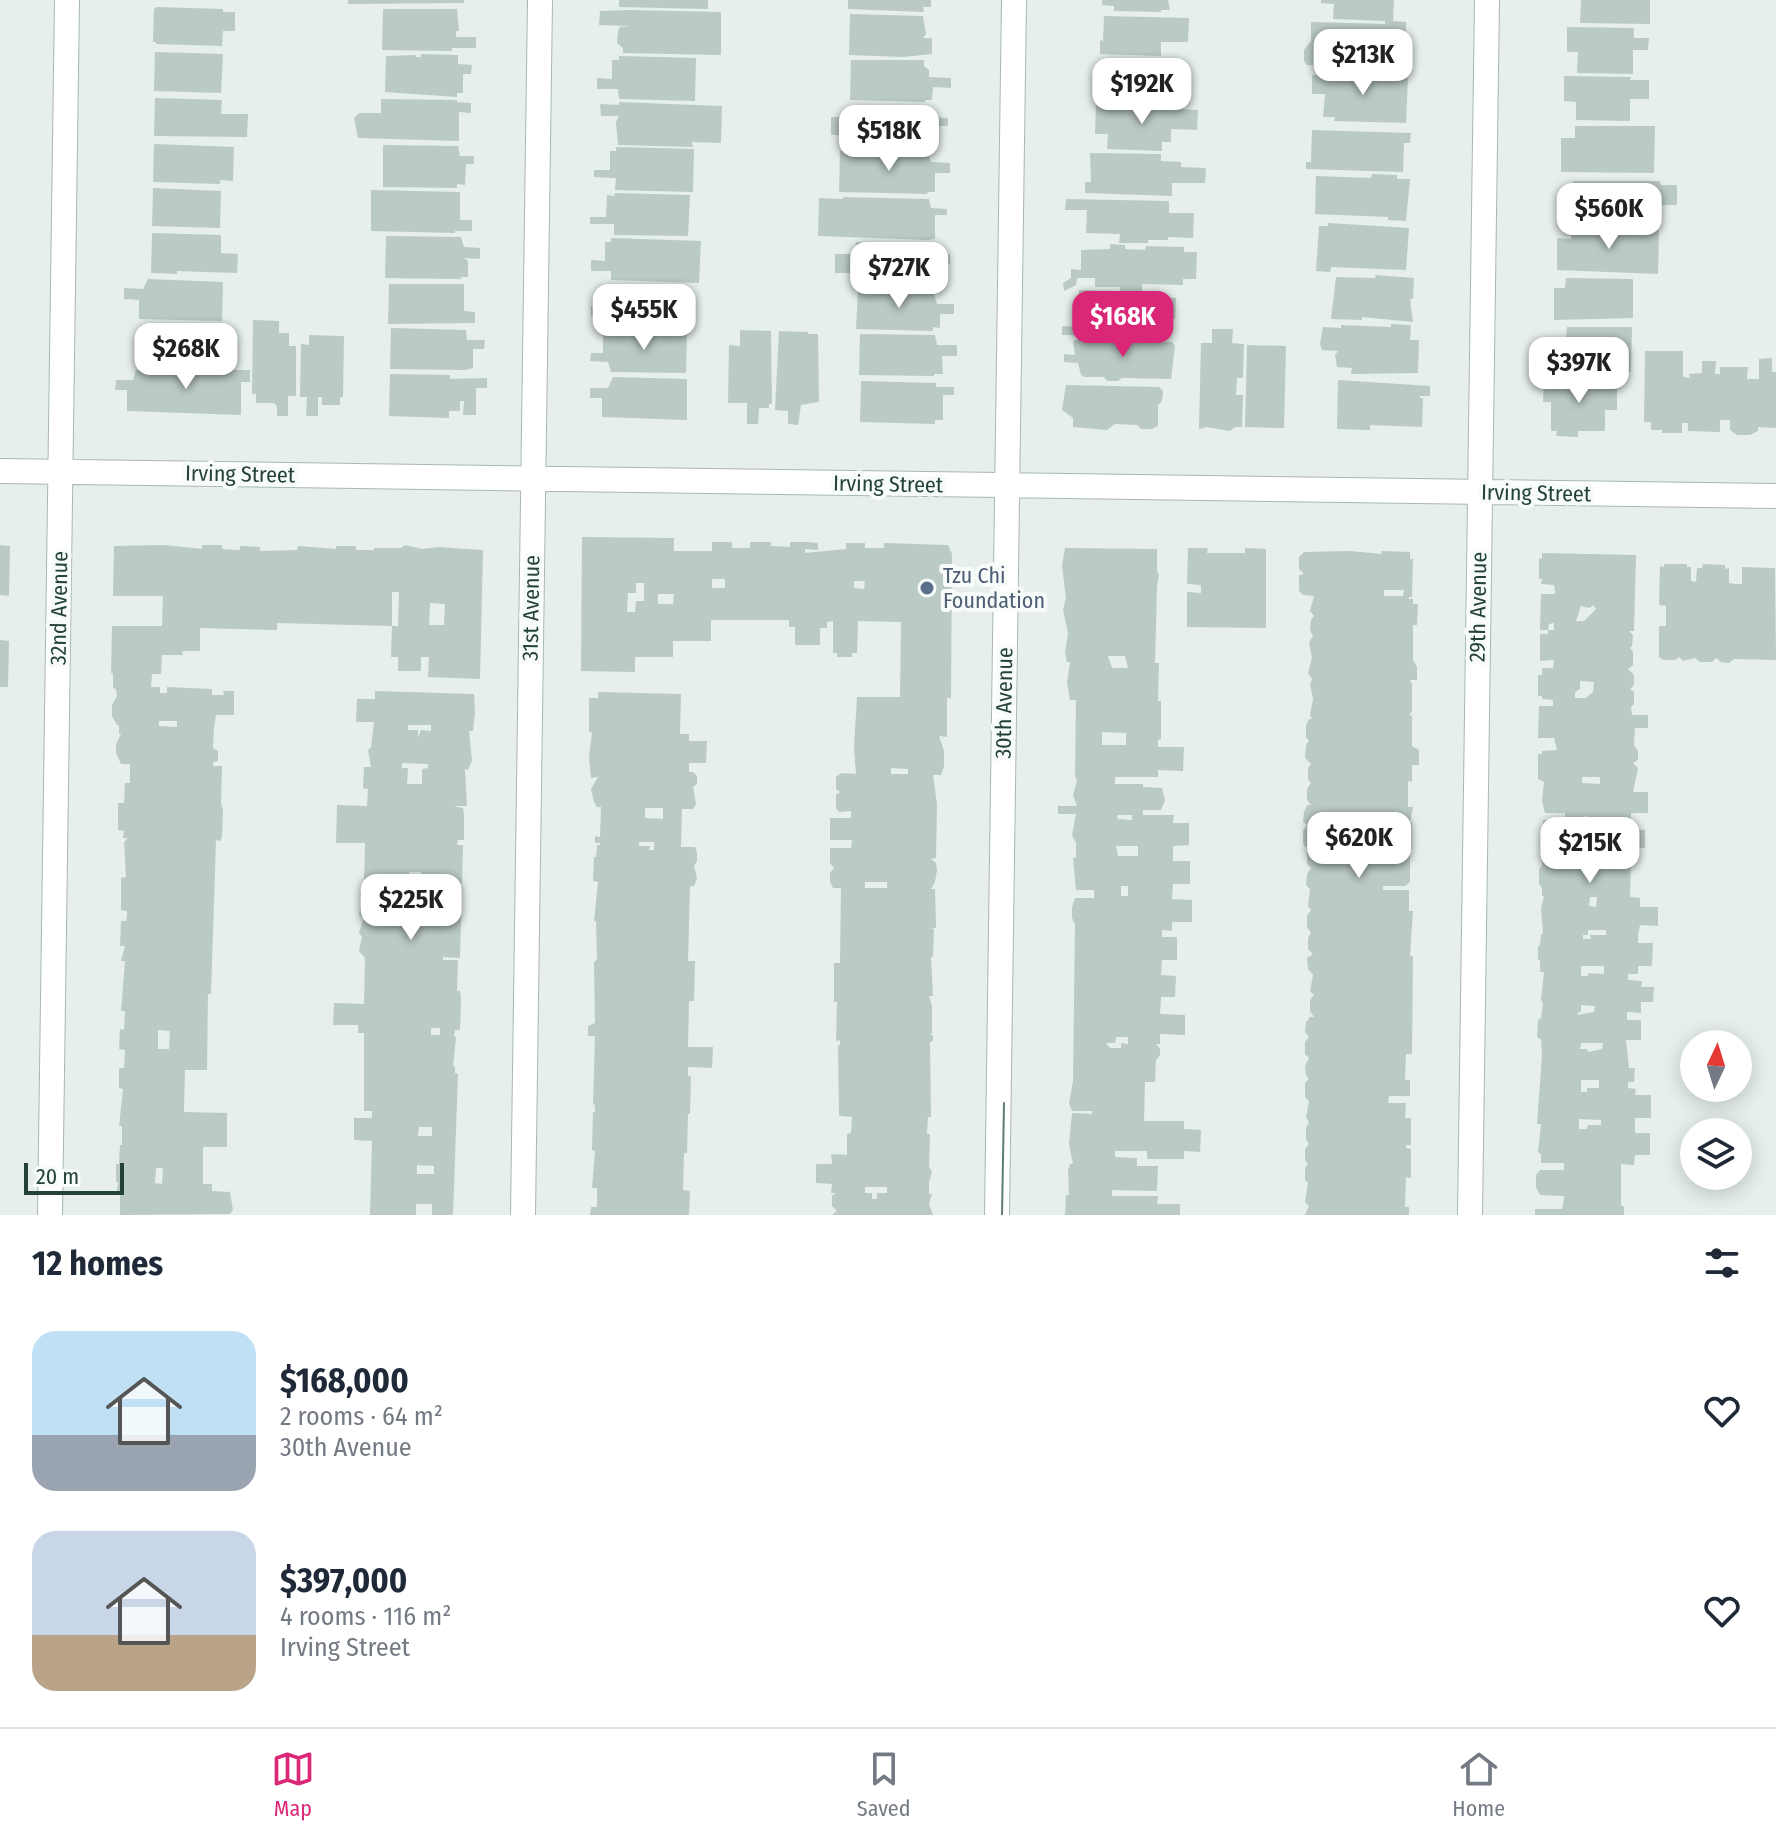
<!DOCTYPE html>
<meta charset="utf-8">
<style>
body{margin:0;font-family:"Fira Sans Condensed",sans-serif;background:#f6f6f7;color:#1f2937;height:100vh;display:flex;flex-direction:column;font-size:30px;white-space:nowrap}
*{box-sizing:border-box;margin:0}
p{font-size:26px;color:#747a83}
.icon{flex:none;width:44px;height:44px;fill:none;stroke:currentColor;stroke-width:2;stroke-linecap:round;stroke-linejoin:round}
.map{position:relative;height:1215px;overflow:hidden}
.details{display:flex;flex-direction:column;background:#fff;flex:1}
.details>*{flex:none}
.needle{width:52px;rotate:4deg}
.fabs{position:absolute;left:1680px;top:1030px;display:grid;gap:16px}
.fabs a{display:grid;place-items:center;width:72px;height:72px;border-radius:50%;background:#fff;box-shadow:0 4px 20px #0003;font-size:40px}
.scale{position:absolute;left:24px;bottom:20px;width:100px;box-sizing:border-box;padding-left:8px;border:4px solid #24423a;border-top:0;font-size:22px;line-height:28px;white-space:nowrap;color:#24423a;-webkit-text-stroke:6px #f7fbf9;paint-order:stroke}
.price{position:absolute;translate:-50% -68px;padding:0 18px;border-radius:16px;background:#fff;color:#222;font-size:26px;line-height:52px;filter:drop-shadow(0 2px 4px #0008)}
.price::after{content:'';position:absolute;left:50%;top:48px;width:24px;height:18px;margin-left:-12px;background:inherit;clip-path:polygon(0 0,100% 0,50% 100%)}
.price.active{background:#db2777;color:#fff}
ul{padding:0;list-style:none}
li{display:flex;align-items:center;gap:24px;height:200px;padding:0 32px}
li span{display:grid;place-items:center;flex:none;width:224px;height:160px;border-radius:24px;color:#555}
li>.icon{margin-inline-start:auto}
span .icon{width:96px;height:96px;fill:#fffc;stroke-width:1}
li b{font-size:34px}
h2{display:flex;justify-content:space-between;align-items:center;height:96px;padding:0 32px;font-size:34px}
.tabs{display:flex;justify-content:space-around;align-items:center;height:112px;border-top:2px solid #e0e1e3;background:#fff;font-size:22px;color:#747a83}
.tabs a{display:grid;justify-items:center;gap:4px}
.tabs .active{color:#db2777}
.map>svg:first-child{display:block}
.building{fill:#bbcac4;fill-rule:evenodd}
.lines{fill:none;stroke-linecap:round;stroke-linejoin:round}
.minor-casing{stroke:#a8b8b2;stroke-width:26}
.minor{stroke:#fff;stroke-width:24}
.tram{stroke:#5f7d75;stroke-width:2}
.service-dot{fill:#5c6f8a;stroke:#f7fbf9;stroke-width:3}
.labels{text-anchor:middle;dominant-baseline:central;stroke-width:8;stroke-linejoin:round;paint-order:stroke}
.street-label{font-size:22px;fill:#24423a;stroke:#f7fbf9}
.service-label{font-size:22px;fill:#4e5e75;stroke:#f7fbf9;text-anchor:start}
</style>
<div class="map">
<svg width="1776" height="1215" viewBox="0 0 1776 1215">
<rect width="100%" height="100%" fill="#e6efeb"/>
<!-- building -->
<path class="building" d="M348,0H464V3L348,4Z
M619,0H708V9L619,7Z
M848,0H931V7H923L924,12L848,9Z
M1102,0H1168L1170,10H1161V12L1114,11V6L1102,5Z
M1321,0H1394L1393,21L1406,22L1405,62H1394V69H1327L1328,66L1307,65L1304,61V50L1311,41V22L1385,24V21L1333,19L1334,4L1321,3Z
M1581,0H1650V24L1580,23Z
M157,7L223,9V12H235V31H223L222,46L156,44V42H153L154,9Z
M383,9H457L459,31H456V37H476V48H452V51L382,50Z
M627,10L721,12V55L623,53V48L617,43L618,31L620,27L630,26L599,25L600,11Z
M850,14L923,16L926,34L923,38H932V54L903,57L849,55Z
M1104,16L1189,18L1188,42H1161V56L1100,54V40L1103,41Z
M1567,27L1634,28V38H1649L1648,50H1633V74L1577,73L1578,52H1567Z
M155,52L223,54L221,93L154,91Z
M421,54L458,55V64L472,65L471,74H463V93H457V97L385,92L386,56L416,55V57H421Z
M619,56L696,58L695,101L619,99L618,89H597V78L612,79V60H619Z
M851,60H924V66L929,70V77L951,78V88L933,87L932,100H925V102L850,100Z
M1104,61L1174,63L1173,90H1190V103L1107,102V95H1104Z
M1323,71L1394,74V78H1408L1406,123L1334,121L1335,117H1323L1325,94H1312V75H1322Z
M1564,76L1631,77L1630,80H1649V99H1630V121L1576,120V102L1564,101Z
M155,98L222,100L221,114H248L247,137L154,136Z
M381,99L457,100V102L471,103V113L459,112V141L358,138L354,118L359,113H381Z
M619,102L722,106L721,143L692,142L693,147L618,145L616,122L619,116H601L600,104L619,105Z
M888,105L928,106L930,117L948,118V126H935V145H928L927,148L852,146L851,135H831V117H852V107H888Z
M1096,105L1198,110L1197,130L1171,129V142H1162V151L1107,149L1108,134H1095Z
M1575,126H1655L1654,173L1561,172V138H1575Z
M1312,130L1411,133L1410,143H1404L1403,172L1306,169V162H1311Z
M154,144L234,147L233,181L220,180V184L153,182Z
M383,145L458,146L460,156H474V164H466L465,185L457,184V188L383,187Z
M616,147L694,149L693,192L615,190L616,178L594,177V170H610V151H616Z
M840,151L928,154L931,162L950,163V173H935V192H927L928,194L839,192Z
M1090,153L1161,154V161L1181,162V167L1206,168L1205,183H1172V196L1085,193V182H1091Z
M1372,174L1397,175V179H1410L1406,221L1388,220V217L1315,214L1316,176L1371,178Z
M1573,181H1660L1661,185H1677V205H1660V226L1560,224L1561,204L1573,205Z
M153,188L221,191L220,228L152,226Z
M371,190L460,192V220H472V231H455V233L371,231Z
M615,193L690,195L688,236L614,235V224H590V217H606L607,195L614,196Z
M843,197L929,199L931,208L947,209V215H935V239L928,240L818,236L819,198L843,199Z
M1066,199L1169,201V213H1194L1193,238L1168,237V240H1148V243H1119L1120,234L1086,233L1087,210H1065Z
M1328,223L1409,228L1406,270L1331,267L1330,272L1316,271L1319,226H1328Z
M1571,226L1659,230L1658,274L1557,270V238L1571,239Z
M152,233L221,235V253L238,254L237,273L177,271V274L151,273Z
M386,236L461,237L464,247L480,248V259L464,258L468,261V277H461V279L385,278Z
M611,238L701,241L699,283L611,280V271H591V260L605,261V242H611Z
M856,242L930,244L933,254H950V264H937V282H930V286L855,284V273H835V254H855Z
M1110,244L1125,245V249L1145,250L1146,246L1184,247V252H1197L1196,279H1183V285L1142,284V291L1139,292L1138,297L1176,298L1175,319H1168V333L1137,332L1136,337L1062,335V326L1078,327L1079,290L1120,291V287H1095V278H1077L1076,285L1064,291L1063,283L1071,278V269L1081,270V250L1110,249Z
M1376,275L1414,278L1413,299H1410L1413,322L1362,317V320L1331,319L1336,277L1375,278Z
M1566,278L1633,279V318L1554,320V288H1565Z
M148,279L223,282L222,321L139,319V300L124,299V288L143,289Z
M389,284H464V311L475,312V323L388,324Z
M611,285L688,287L687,326L610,325L609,317L591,316V306L604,307L605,287Z
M858,288L933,290L937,304H954V314H940V328L933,327V331L856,329Z
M253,320L279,321V333H289V346H296V396H288V416H277V406L274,403H256V394H252Z
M1391,324L1411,325L1410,340H1419L1418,373L1351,374L1352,368L1337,367L1335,355L1338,351L1322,350L1320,344L1323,327L1341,328V325L1391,327Z
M141,325L217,327L215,368L140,365Z
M1567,327H1632L1631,372L1552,371V340L1566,339Z
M391,328L466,330L467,340H485L484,349H473V368L466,370L390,369Z
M1212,329H1233L1232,343L1244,344L1243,378H1237L1236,395H1243L1242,427H1235L1230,431L1207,427L1199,429L1201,343H1212Z
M740,330L771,331L772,404H769V408H759L758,424H747V403H728L729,345L740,346Z
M611,331H687L686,373L611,372L608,362L590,361L591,353H603V333L611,334Z
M779,331L808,332V334H818L819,402L801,405L798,425L788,424V411L775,410Z
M860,334L935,335L937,345H957V356H942L943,374H934V376L859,375Z
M309,335L344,336L343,397H340V405H322V397H318V416H306L307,397H300L301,344L309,345Z
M1080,339L1172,342L1175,346L1171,379L1122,378L1118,381H1107L1104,377H1084L1081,375L1078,363L1064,362V354L1075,355L1073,341Z
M1247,345L1286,346L1284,428L1245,427Z
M1645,351H1683V377L1690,378L1689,374L1702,373V361H1716L1715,374H1720V367H1748L1747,379H1759V359L1772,358V372H1776V428L1758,427V431L1750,435H1737L1730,430V420H1720V432L1688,431V423H1682V433H1662V430H1651V422H1644Z
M136,370H250V382H241V415L127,411V390H115L116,380H133Z
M390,374L450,375V379L487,378V388H476V415H463L464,401H460V411H449V418L389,416Z
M613,377L687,379V420L602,417V398H590V388H608Z
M1338,380L1430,386V396H1420V398H1423L1422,427L1370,425V430L1337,429Z
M1544,380L1617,383V410H1605V431H1578V437L1556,436L1557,431H1551V402H1543Z
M861,381L936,383V387H954V395H943V420H935V424L860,422Z
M1066,385L1159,387L1163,391L1162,401L1158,405V426L1152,429H1141L1137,425L1115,424L1107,430L1073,427V418L1062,410Z
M582,537L674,538V551H712V542H732V548H750V542H771V546L790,547V542H806L818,543V550L805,549V553L846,549V543H865V548H884V543L948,545L952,554L951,698H947V737L939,736L944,751V766L941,775H933L937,804L936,858L931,859L936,863L937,870L935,882L931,889H935L936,928H931L934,929L933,956L931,958L933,996H929L932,1006V1033L930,1035H933V1041L930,1042L931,1117H928L927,1134H930L929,1166L932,1172L929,1182V1194H932L929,1204L933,1215H832L837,1211L832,1206V1196L836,1193H831L832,1184L816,1183V1164H832L831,1154L847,1155V1134L851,1133L852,1117L839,1116L838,1045H840V1040L836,1041L837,1002H834V963H840L841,888H833L830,882V873L834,868L830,863V848H851L852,840H830V818H851V811L839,812L836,808V795L840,792L836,789V777L841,773L856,774L854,748L857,697H900L901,622L858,621L857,653H852V657H837V653H833V621L827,622V628H820V645H795V627H789V620H711V641H673V657H635V672L581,671ZM712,579H725V588H712ZM854,581H865L864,589L854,588ZM636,583H644V601H636L635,612H627L628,593H636ZM658,594H674L673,604H658ZM891,768L908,769V774H891ZM865,882H887V888H865ZM865,1187H887V1193H877V1199H872V1193H865Z
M0,545L10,546L9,596L0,595Z
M164,545L202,549V545H222V549L240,550V546L260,547V551L297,550L298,546L336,549V546H356V550H374V548H401L405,545L422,549L438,547L483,550L480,679L428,677L429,657H421V671H398V657H391L392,626H398L399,592H392V626L277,623V630L200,628V651H182L183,655H162L161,674H152L151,687H160V693H167V687L212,689V695H224L223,691H234V715H216L214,728L213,748L218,751V761L213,762V766H222L221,803L223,810L222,837L220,841L216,840L211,994H208L207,1070H185L184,1112L227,1113V1147H203V1184H212V1191L230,1192L233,1210L230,1214L120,1215V1191H117L118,1182H116V1164H119L120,1145H122V1126H119L123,1089L119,1088V1068H124L125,1050L119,1049L120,1029L124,1030L125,1011H121L125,961H121L125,946H120L121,921H126L127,916V911L121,910V878L126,877L124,842L128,838H123L124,831L118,830V803H124L125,783H130V764H121L116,753V744L121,734H119V725H117L112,716V705L117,696L116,689L113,688V673H111L112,626H162L163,596H113L114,546ZM430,603L445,604L444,625H429ZM159,721H177V727L159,726ZM158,1030L170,1031L169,1049H158ZM156,1168H163L162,1184L155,1183Z
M1065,548L1157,549V571L1159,575L1157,586L1155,663H1159L1158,701H1161V739L1158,740V747H1184L1183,771L1158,770V777H1115V784H1143V787L1162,788L1165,800L1161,810H1143V815H1174L1173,823H1189V845L1173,846V861H1190V884H1173L1172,899L1192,900V922H1172V931L1162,930V937H1177V960H1162L1161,975L1176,976L1175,997H1161L1160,1014L1185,1015V1035L1160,1034V1044H1156L1160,1049V1055L1156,1060L1155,1082H1145L1144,1121H1184V1129L1201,1130L1200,1152L1184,1151V1159H1147V1151H1115V1157L1137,1158V1166H1158L1157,1191L1112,1190V1196H1158L1157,1204H1180V1215H1065L1066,1195H1069L1068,1171L1070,1164H1073L1069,1144L1072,1113L1092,1114V1111H1072L1069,1103L1073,1081L1075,924L1072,918V907L1075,898H1094V890H1076L1073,857L1076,858V843L1072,835L1076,814H1058V806H1077L1073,795L1077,781L1075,776L1076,700H1070L1067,683L1070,662H1067L1065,653L1068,633L1063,610L1066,598L1062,566ZM1108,656H1125L1128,668H1112ZM1102,732L1126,733V745H1102ZM1117,815H1132V820L1118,819ZM1116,846H1138V856H1118ZM1121,886H1128V896H1121ZM1116,1037H1128V1044L1121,1043V1048H1110L1106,1043H1115Z
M1188,548H1208L1207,553H1245V548L1266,549V628L1187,627V592L1201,593V585L1187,584Z
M1350,551L1382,554L1381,551L1410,552V559H1413L1412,597H1409V599H1413V604H1418L1417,625H1413V660L1417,667V680H1410L1412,684V711L1409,716L1412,715V746L1419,750V765H1412V782L1408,781V807H1413L1410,823L1412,822V849H1407L1410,852V882L1405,886H1383V890H1409V911H1413L1410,956H1413L1412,1054H1406L1405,1080H1410V1096H1389L1388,1103H1406L1405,1118H1411V1145H1406V1148L1411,1149V1178L1406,1177L1405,1207H1409V1215H1305L1309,1206L1305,1202L1308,1183L1305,1180V1168L1308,1164L1305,1160V1149L1309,1144L1306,1139V1128L1309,1122L1306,1117L1309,1101L1305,1097V1083L1309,1079L1306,1075L1305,1066L1309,1058L1305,1054V1042L1309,1037L1305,1032L1306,1021H1308L1309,1017H1314L1310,1011V1000L1314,995L1310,991L1313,975L1308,969L1307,958L1313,954L1308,949V938L1311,933L1307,927V916L1311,910L1308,906L1310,889L1306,885L1307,874L1311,868L1307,864V854L1310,847H1305L1303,843V831L1307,825L1303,822L1304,812L1307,805H1311L1307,800V789L1311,783L1308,779V768L1311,764L1305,758L1306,745L1309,741L1306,737V726L1309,719H1312L1310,715L1313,699L1310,685L1312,679L1308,673L1312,658L1309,642L1313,636L1310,630L1311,620L1314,616L1310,611L1314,596L1303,595L1299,591V575L1304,574L1299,569V557L1304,552ZM1384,590H1404L1403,596H1384ZM1385,843H1403V849H1385Z
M1542,553L1636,555L1634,631H1629L1633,635L1632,646L1630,648L1633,652V665L1628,669L1634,675V685L1630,689L1634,692V704L1631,707L1632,715H1648V728H1635L1634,745L1638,751V760L1633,763L1638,768L1633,792H1648V813H1631V830H1645V848H1629V859H1631L1630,897L1640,898V907H1658V926L1640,925L1638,935V943H1653L1652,966H1638V974H1628V980L1642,981L1641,987H1654L1653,1002H1641V1013L1627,1012V1020H1641V1040H1626L1629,1068H1635L1634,1082H1628V1088L1636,1089L1635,1095H1651V1118H1635V1133H1650V1155H1635L1634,1165L1621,1164V1205L1624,1207V1215H1535V1209H1562L1564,1199V1196L1540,1195L1536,1187V1175L1540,1170H1564V1163H1541V1154L1538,1152L1541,1124H1537L1542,1055L1541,1040L1537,1037L1538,1020L1541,1018L1543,1004L1541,999L1544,972H1540V961L1538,959V947L1540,945L1541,934H1543L1541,908L1544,896H1542V888L1539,884V869L1542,866L1543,820H1565V813H1545L1542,801L1544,782L1538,779V754H1542V751L1557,750L1554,738H1538L1539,706H1553V700L1542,699V696H1538V675H1542V668H1553L1554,660L1540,661V634H1548V630H1554V623L1549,624L1548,630H1540L1541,594H1555V592L1554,585L1541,584L1542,579H1539V558L1542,559ZM1593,605L1596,609L1584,621H1576L1581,606L1590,608ZM1580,681L1594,682L1593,692L1586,698H1575V692L1580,689ZM1582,777H1600V784L1582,783ZM1584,816L1590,817L1592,825H1581ZM1583,852H1606V858L1590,862V859L1583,858ZM1590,897H1597L1596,907L1589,906ZM1588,930H1606V935H1590L1591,939H1583V935H1588ZM1581,966H1604V974L1588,973V976H1581ZM1581,1005L1595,1006L1594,1012L1578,1015V1012H1581ZM1581,1043H1603L1602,1049L1588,1052L1587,1049H1580ZM1581,1080H1599V1088H1587V1092H1581ZM1579,1119L1601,1120V1125H1588L1587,1129H1579Z
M1664,564H1687V567H1691V581L1696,582L1697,568H1702L1703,564L1725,565V569L1729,568V583L1736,584H1742V567L1775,568L1776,660L1734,659L1729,663L1721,662L1716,658L1712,662H1700L1695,658L1683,661L1679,657L1675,660H1663L1659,657V626H1666V606L1659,605L1660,566L1664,567Z
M0,640L9,641L8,687H0Z
M375,691L474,694L475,712L473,731H469L472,761L468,770L465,769L467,806H453L463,808L464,814V840H458L457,845H463L462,883L458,886H462L460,958L443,957V960H458L457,991H460L461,998L460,1030H455L454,1036L456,1037L453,1067L455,1066V1073L458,1074L453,1215H432V1204H416V1215H370L372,1141L354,1140V1118H372V1111H364V1033H358V1025H333L334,1003L364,1004L365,958L359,951L362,937L359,933L363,919L359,914L363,900L360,895L364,881L365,843H336L337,805L367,806L368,789L363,788L364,767H371L368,750L371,747L374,722H356L357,699H375ZM408,725H431V731L421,730L418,738V730H408ZM402,763L428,764V768L422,769V784H407L408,768H402ZM409,872H421V882H409ZM431,1028H440V1035H431ZM419,1127H432V1136H418ZM417,1165L434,1166V1174H417Z
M598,692L681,694L680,734H689V741H707L706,763H689V772H693L697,776V784L693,787L696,804L693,809H682L681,847H695L697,853V861L694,866L697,878L694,886H690L688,961H695L694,1001H689L688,1047H713L712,1068L688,1067V1076H691L690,1114H688L687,1153H684L683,1190L690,1191L689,1215H590L591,1207H597V1188H592L595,1151L592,1150L593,1112H595V1104L593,1105L595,1036H588V1026L595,1023L594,962L597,959L596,921H594L598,882L593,881L594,857H596L597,845H600V843H595V836L600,837L601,807H597L594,802L591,789L598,777L591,778L589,757L592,732H589V698H598ZM645,808H663V819L645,818ZM639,842H654V850H649L650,846H639Z"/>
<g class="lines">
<defs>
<path id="minor" d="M0,471L1776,496
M50,1215L67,0
M523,1215L540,0
M997,1215L1014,0
M1470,1215L1487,0"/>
</defs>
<!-- minor casing -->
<use href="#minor" class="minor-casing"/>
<!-- minor -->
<use href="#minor" class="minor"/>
<!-- tram -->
<path class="tram" d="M1002,1215L1004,1103"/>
</g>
<!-- markers -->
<circle class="service-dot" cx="927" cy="588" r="8"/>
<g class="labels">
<!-- street labels -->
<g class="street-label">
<text transform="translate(240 474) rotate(1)">Irving Street</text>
<text transform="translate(888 484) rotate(1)">Irving Street</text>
<text transform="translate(1536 493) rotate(1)">Irving Street</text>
<text transform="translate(1478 607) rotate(-89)">29th Avenue</text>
<text transform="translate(59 608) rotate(-89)">32nd Avenue</text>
<text transform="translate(531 608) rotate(-89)">31st Avenue</text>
<text transform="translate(1004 703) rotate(-89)">30th Avenue</text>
</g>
<!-- service labels -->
<g class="service-label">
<text x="943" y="575">Tzu Chi<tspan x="943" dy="25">Foundation</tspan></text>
</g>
</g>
</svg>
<div class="fabs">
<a><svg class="needle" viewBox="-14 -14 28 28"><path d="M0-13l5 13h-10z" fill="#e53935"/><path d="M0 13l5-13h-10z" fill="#747a83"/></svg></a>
<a><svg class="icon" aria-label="layers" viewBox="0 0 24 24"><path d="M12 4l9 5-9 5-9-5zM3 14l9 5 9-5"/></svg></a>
</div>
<div class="scale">20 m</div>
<b class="price" style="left:1363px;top:97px">$213K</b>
<b class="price" style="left:1142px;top:126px">$192K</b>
<b class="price" style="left:889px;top:173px">$518K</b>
<b class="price" style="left:1609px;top:251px">$560K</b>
<b class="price" style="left:899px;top:310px">$727K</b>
<b class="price" style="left:644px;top:352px">$455K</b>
<b class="price active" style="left:1123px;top:359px">$168K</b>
<b class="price" style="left:186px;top:391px">$268K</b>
<b class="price" style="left:1579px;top:405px">$397K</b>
<b class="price" style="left:1359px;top:880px">$620K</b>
<b class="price" style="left:1590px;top:885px">$215K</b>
<b class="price" style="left:411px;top:942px">$225K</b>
</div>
<section class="details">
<h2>12 homes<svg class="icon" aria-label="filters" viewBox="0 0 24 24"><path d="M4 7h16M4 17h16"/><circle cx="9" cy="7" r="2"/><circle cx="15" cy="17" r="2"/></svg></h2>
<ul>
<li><span style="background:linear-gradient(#bfe0f5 65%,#9aa5b1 0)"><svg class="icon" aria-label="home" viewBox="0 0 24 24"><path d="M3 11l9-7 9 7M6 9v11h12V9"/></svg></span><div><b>$168,000</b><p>2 rooms · 64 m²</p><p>30th Avenue</p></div><svg class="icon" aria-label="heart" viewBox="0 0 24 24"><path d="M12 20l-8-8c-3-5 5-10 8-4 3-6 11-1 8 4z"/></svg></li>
<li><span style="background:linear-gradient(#c9d6e8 65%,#b9a48a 0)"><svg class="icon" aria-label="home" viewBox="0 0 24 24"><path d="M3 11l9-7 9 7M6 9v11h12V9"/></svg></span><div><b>$397,000</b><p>4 rooms · 116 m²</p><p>Irving Street</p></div><svg class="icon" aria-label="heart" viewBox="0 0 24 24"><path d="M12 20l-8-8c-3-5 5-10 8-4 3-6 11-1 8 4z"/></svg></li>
</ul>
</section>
<nav class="tabs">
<a class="active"><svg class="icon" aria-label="map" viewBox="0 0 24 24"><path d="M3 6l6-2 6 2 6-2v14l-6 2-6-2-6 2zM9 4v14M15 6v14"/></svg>Map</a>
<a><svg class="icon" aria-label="saved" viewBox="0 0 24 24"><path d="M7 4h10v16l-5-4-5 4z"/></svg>Saved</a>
<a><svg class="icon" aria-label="home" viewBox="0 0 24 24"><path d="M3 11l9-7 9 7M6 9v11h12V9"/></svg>Home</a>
</nav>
